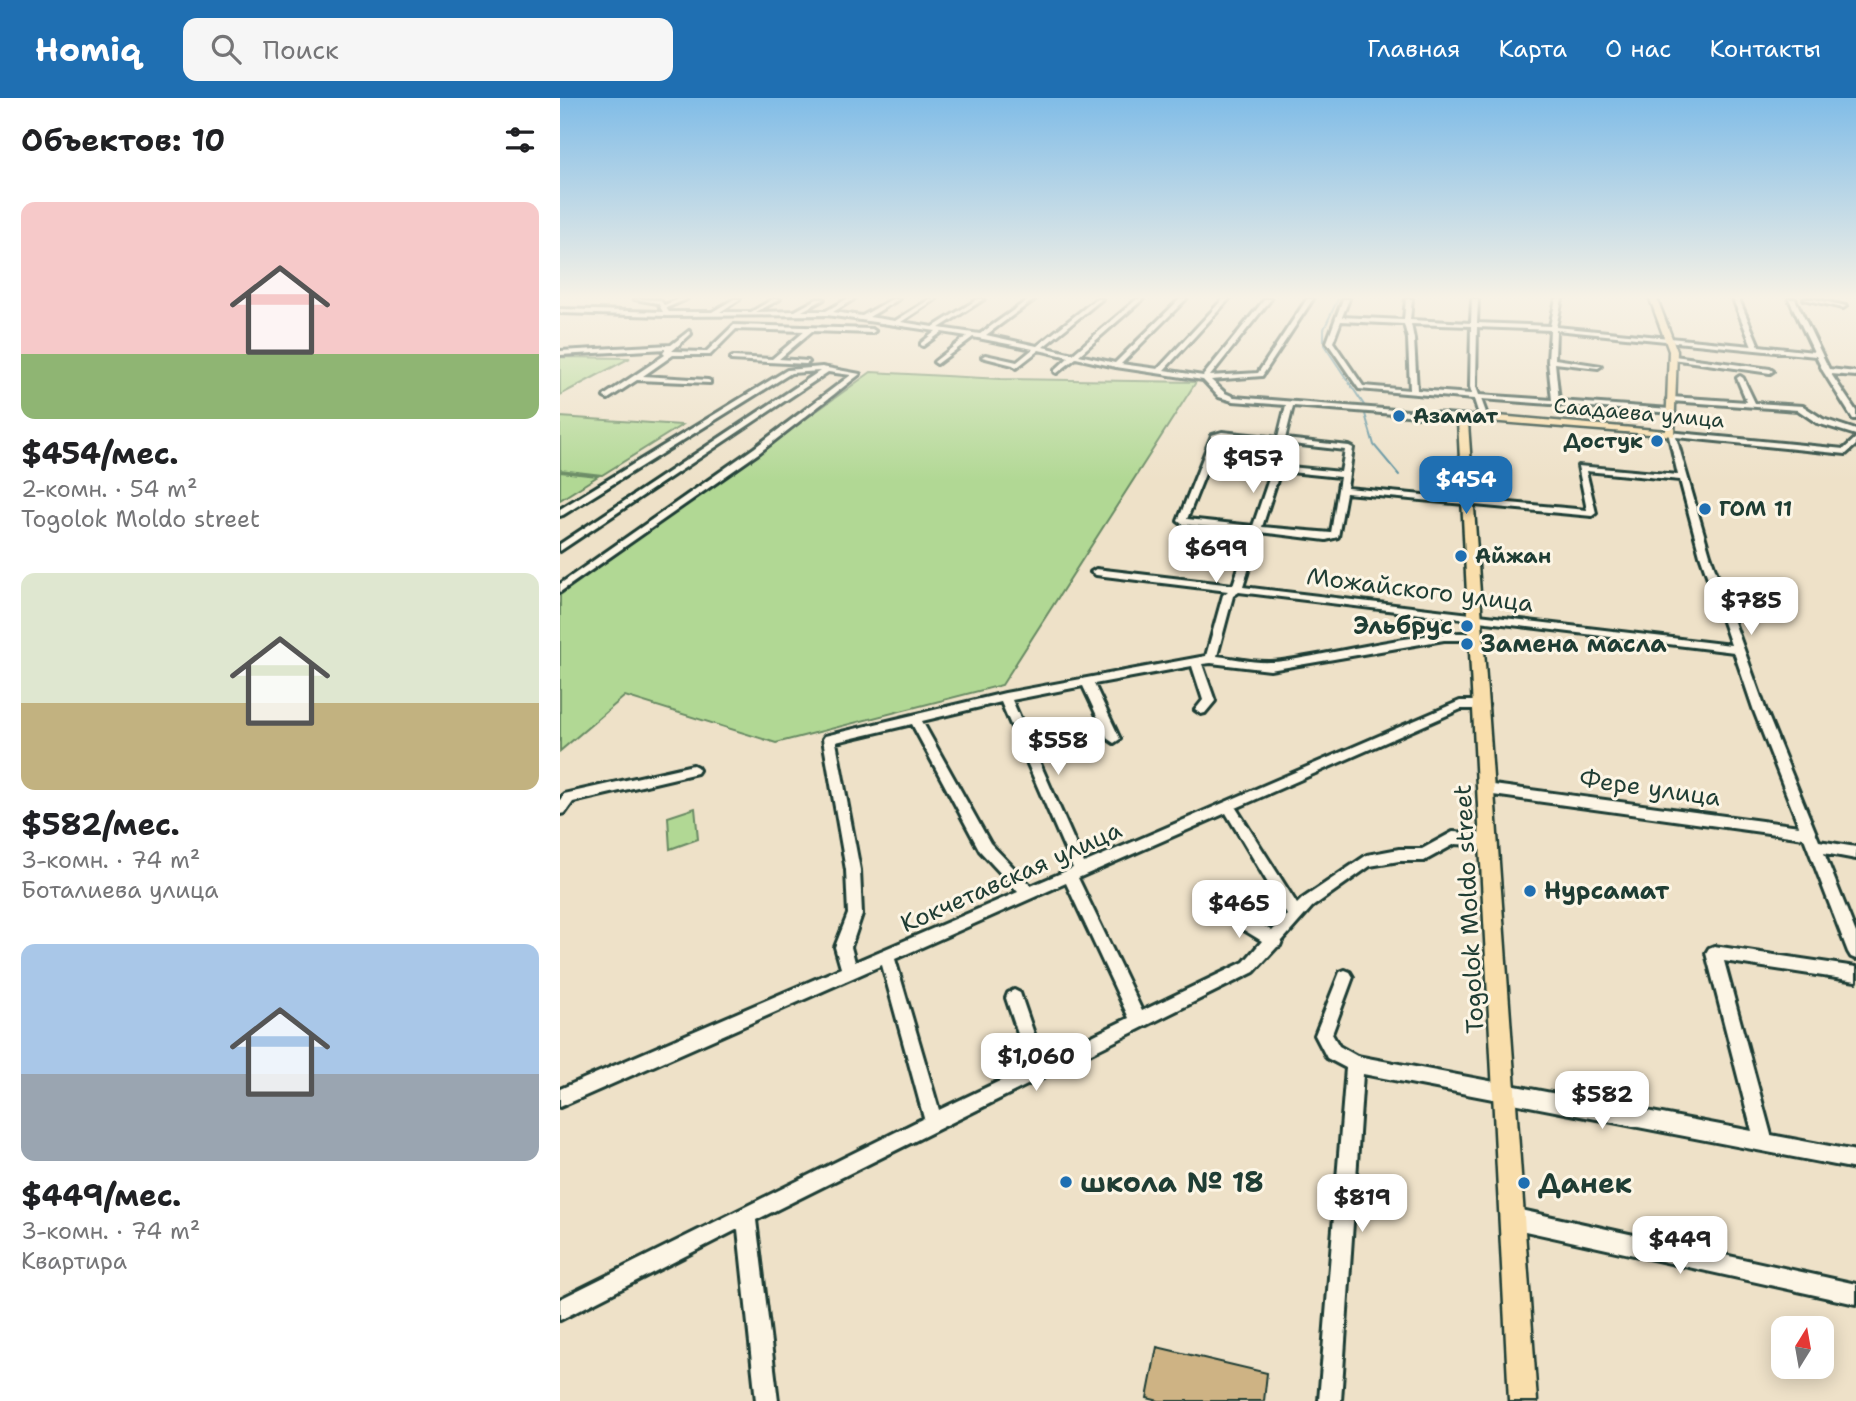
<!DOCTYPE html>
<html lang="ru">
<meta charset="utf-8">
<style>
body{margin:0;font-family:"Shantell Sans",sans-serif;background:#f6f6f6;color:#202124;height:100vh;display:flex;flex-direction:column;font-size:26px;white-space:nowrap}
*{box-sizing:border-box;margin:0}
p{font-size:23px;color:#757577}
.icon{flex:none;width:38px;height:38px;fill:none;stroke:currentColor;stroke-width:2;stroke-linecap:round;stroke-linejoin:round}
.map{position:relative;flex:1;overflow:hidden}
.side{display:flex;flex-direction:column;background:#fff;width:560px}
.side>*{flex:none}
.needle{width:46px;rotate:11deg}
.fabs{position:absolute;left:1211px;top:1218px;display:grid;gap:14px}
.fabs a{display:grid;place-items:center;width:63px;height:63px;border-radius:14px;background:#fff;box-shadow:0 4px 18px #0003;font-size:35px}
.price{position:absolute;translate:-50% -60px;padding:0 16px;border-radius:14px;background:#fff;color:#222;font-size:23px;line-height:46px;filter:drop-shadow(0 2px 4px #0008)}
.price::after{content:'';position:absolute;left:50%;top:42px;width:21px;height:16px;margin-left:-10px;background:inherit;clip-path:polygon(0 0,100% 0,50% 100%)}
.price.on{background:#1f6fb2;color:#fff}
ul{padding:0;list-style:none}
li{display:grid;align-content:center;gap:14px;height:371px;padding:0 21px}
li span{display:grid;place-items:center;height:217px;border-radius:14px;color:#555}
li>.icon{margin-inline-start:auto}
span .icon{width:126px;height:126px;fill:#fffc;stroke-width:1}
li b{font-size:30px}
h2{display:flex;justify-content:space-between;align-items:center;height:84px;padding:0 21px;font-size:30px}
header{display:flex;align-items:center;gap:42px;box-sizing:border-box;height:98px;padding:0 35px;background:#1f6fb2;color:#fff}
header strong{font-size:33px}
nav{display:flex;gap:38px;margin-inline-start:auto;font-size:24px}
.search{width:490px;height:63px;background:#f6f6f6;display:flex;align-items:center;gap:18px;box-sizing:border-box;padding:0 24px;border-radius:14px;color:#757577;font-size:26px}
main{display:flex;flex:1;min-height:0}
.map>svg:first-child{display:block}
.green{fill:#b1d894;stroke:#688a64;stroke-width:2}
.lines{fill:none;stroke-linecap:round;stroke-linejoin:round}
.stream{stroke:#5c909e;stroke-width:2}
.building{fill:#ceb384;stroke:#1f3d34;stroke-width:2}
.minor-casing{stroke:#1f3d34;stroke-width:6}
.major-casing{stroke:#1f3d34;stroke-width:5}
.minor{fill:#fcf5e5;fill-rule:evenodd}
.major{fill:#f9deab;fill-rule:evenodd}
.poi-dot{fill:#1f6fb2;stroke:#fcf5e5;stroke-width:2.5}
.labels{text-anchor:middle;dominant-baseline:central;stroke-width:6;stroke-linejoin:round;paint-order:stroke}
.far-street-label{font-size:21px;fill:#1f3d34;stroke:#fcf5e5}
.far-poi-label{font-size:21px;font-weight:bold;fill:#1f3d34;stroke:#fcf5e5;text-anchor:start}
.street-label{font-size:24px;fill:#1f3d34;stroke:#fcf5e5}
.poi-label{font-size:24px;font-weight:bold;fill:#1f3d34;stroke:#fcf5e5;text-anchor:start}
.near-poi-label{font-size:28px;font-weight:bold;fill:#1f3d34;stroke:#fcf5e5;text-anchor:start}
</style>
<header>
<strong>Homiq</strong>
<div class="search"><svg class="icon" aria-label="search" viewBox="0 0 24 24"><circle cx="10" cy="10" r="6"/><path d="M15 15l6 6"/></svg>Поиск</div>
<nav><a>Главная</a><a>Карта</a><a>О нас</a><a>Контакты</a></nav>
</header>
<main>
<section class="side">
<h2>Объектов: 10<svg class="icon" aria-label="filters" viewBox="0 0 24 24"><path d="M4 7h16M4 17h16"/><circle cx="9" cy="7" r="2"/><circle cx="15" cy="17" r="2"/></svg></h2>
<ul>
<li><span style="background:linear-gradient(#f6c9c9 70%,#8fb573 0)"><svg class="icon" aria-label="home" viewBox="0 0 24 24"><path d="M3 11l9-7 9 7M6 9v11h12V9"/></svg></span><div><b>$454/мес.</b><p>2-комн. · 54 m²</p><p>Togolok Moldo street</p></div></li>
<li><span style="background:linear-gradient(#dfe7d0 60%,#c2b280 0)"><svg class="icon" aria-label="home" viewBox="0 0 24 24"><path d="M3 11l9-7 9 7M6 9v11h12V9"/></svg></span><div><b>$582/мес.</b><p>3-комн. · 74 m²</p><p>Боталиева улица</p></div></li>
<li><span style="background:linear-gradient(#a9c7e8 60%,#9aa5b1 0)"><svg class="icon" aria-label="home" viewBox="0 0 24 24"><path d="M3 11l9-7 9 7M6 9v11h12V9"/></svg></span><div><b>$449/мес.</b><p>3-комн. · 74 m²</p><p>Квартира</p></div></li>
</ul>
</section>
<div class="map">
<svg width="1296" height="1303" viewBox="0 0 1296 1303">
<rect width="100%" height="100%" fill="#eee1c8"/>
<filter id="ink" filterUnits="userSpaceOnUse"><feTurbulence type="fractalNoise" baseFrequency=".0143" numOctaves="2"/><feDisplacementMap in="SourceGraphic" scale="14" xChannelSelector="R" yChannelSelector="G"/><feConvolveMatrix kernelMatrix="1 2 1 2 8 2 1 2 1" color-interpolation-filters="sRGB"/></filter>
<g filter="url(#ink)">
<!-- green -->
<path class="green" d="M0,259L70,260L0,297Z
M311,274L441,281L636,284L442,587L216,645L65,598L0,653V497Z
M0,319L122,327L42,377L0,372Z
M0,374L38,378L0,402Z
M135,710L138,741L110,751L108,719Z"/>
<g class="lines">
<!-- stream -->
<path class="stream" d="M778,201L764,231V247L804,307
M805,316L814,347L839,377"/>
</g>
<!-- building -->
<path class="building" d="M597,1249L707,1275L704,1303H599L587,1300Z"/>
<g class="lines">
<defs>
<path id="minor" d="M74,201L100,202L104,207L120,201H127L106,210L109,214H152L174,201H180L160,214H191L213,201H220L196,214L235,213L257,201H264L242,213H266L287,201H294L273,214L302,218L332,201H339L309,219L335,223L370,201H376L341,224L373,229L418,201H424L379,230L420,236L469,201H475L426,237L477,248L536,201H542L483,249L513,256L577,201H583L519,257L555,265L620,201H626L561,266L598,271L663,201H669L604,272L643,278L705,201H711L650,278L698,275L747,201H753L702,278L651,282L665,295L674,299L910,318L914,320L910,322L733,308L725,341L789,348L793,350L787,390L1027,412L1018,368L1118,377L1108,334L1284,351L1296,340V347L1286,356L1116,339L1150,457L1206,613L1259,743L1296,749V761L1264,755L1296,835V861L1291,859L1288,854L1244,740L926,696L921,695L920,691L921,687L926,686L1239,728L1194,613L1174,554L679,494L673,498L657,558C674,560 693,565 711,564C748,563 900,522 922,539L917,542H884L710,572L651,565L642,566L655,603L645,615L641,616L635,612L643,602L632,568L534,586L560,641L554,645L548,641L523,588L452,602L524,765L900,603H922L928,607L922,611H901L676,710L737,806L742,801L807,757L839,751H862L893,734L928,736L933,738L935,742L933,746L928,748L895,746L864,763H839L810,768L752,809L722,843L720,848L717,849L694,874L196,1122L218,1303H196L178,1131L0,1222V1201L364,1020L322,867L0,1009V991L281,870L275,849L288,816L286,772L263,641L265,638L445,595L646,558L663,497L668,493L536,477L531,474L536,471L673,487L691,433L622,426L618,423L652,337L662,334L718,340L726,307L673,303L659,299L643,282L556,269L516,260L497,275L495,274V272L509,259L479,252L456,270L453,267L422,259L425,257L457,264L473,251L413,239L377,266L374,264L375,263L407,238L382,234L363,248L361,247V245L376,233L267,217L107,218L0,215V211L103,214L98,205ZM663,338L785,352L781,374L650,361L658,340ZM649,366L712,372L693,428L627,421ZM720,373L780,379L771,435L702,429ZM1026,373L1120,382L1140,457L1171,547L683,489L700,434L766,442L778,439L786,395L1032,418L1036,415ZM441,604L513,770L471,788L430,745L362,623ZM352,626L420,753L458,794L295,864L291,849L302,816L300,772L276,644ZM666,715L727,817L712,833L666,805L661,804L656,805L654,810L656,815L702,843L684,864L582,913L518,780ZM506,785L569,920L483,962L460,895L454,892L448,895L446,900L469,969L379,1012L335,861Z
M783,201H789L782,219L844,222L846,201H852L850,222L911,225L912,201H918L917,225L990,228L996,201H1002L996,229L1192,248L1173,201H1179L1199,248L1254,254L1229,201H1235L1269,271L1296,274V278L1271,276L1296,313V321H1293L1263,273L1256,258L996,232L995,261L1041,268L1038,270L995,265L999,303L1110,311L1114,313L1113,315L921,301L928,320L924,322L920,320L914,301L799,291L767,244ZM781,223L844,226L848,241L850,292L803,288L773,244ZM851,226L911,228L910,289L912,296L857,292L854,241ZM917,229L990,232L988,263L992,302L919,297L916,289Z
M1244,201H1254L1286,208L1283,210Z
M174,227L312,231L315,233L312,235L252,233L219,261L248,263L249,264L246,266L171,262V260L173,259L212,261L245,233L176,231L150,257H113L83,278L148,282L150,283V285L77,282L48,301L44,299L45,297L105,257L103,255L106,251L0,257V253L111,247L129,233L131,236L112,253L146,254Z
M1114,258L1210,271L1213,273L1210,275L1112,261V259Z
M262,269L300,276L200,354L0,494V486L194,350L291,277L268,274L0,453V446L260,273L231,275L3,417L0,418V411L227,272Z
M1180,278L1183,280L1195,305L1243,308L1263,321L1296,332V337L1257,325L1238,312L1111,303L1107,301L1111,299L1187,304L1177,280Z
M133,667L137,669L139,672L137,675L13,704L5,715L0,716V702L4,696Z
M1154,848L1296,869V883L1164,863L1211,1037L1296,1053V1071L803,976L781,1303H759L786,970L767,960L755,937L780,874L785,872L790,874L793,879L772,936L779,948L797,958L1192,1033L1146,855L1149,850Z
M952,1110L1296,1186V1206L952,1130L945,1127L942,1120L945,1113Z"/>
<path id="major" d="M1090,201H1097L1117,253L1114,338L917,322L908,325L977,1303H949L898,323L916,316L1106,333L1109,253Z"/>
</defs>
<!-- minor casing -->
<use href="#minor" class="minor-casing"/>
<!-- major casing -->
<use href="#major" class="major-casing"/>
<!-- minor -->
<use href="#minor" class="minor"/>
<!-- major -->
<use href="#major" class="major"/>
</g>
</g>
<!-- sky -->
<linearGradient id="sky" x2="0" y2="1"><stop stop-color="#80bce7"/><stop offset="0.52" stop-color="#f7f2e6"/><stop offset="1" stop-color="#f7f2e6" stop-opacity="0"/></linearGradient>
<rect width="1296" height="383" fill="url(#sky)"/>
<!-- markers -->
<g class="poi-dot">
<circle cx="839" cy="318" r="7"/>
<circle cx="1097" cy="343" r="7"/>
<circle cx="1145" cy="411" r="7"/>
<circle cx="901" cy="458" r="7"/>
<circle cx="907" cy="528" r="7"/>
<circle cx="907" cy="546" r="7"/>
<circle cx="970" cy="793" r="7"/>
<circle cx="506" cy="1084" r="7"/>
<circle cx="964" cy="1085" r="7"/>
</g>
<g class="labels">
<!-- far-street labels -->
<g class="far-street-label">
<text transform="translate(1079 315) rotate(5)">Саадаева улица</text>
</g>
<!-- far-poi labels -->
<g class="far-poi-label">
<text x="853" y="318">Азамат</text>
<text x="1083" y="343" text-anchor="end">Достук</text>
<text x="1159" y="411">ГОМ 11</text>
<text x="915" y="458">Айжан</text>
</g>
<!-- street labels -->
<g class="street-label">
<text transform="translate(860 492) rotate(7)">Можайского улица</text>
<text transform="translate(1090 690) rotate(8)">Фере улица</text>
<text transform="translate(451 779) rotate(-24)">Кокчетавская улица</text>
<text transform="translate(909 811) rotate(-93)">Togolok Moldo street</text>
</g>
<!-- poi labels -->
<g class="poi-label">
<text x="893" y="528" text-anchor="end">Эльбрус</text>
<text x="921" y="546">Замена масла</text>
<text x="984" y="793">Нурсамат</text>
</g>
<!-- near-poi labels -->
<g class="near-poi-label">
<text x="520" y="1084">школа № 18</text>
<text x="978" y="1085">Данек</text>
</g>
</g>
</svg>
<div class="fabs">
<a><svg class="needle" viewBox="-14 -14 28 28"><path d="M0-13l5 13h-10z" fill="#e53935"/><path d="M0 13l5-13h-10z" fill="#757577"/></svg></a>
</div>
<b class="price" style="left:693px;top:397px">$957</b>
<b class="price on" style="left:906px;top:418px">$454</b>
<b class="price" style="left:656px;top:487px">$699</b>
<b class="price" style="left:1191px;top:539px">$785</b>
<b class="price" style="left:498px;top:679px">$558</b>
<b class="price" style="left:679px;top:842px">$465</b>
<b class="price" style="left:476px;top:995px">$1,060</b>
<b class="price" style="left:1042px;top:1033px">$582</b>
<b class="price" style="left:802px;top:1136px">$819</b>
<b class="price" style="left:1120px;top:1178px">$449</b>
</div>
</main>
